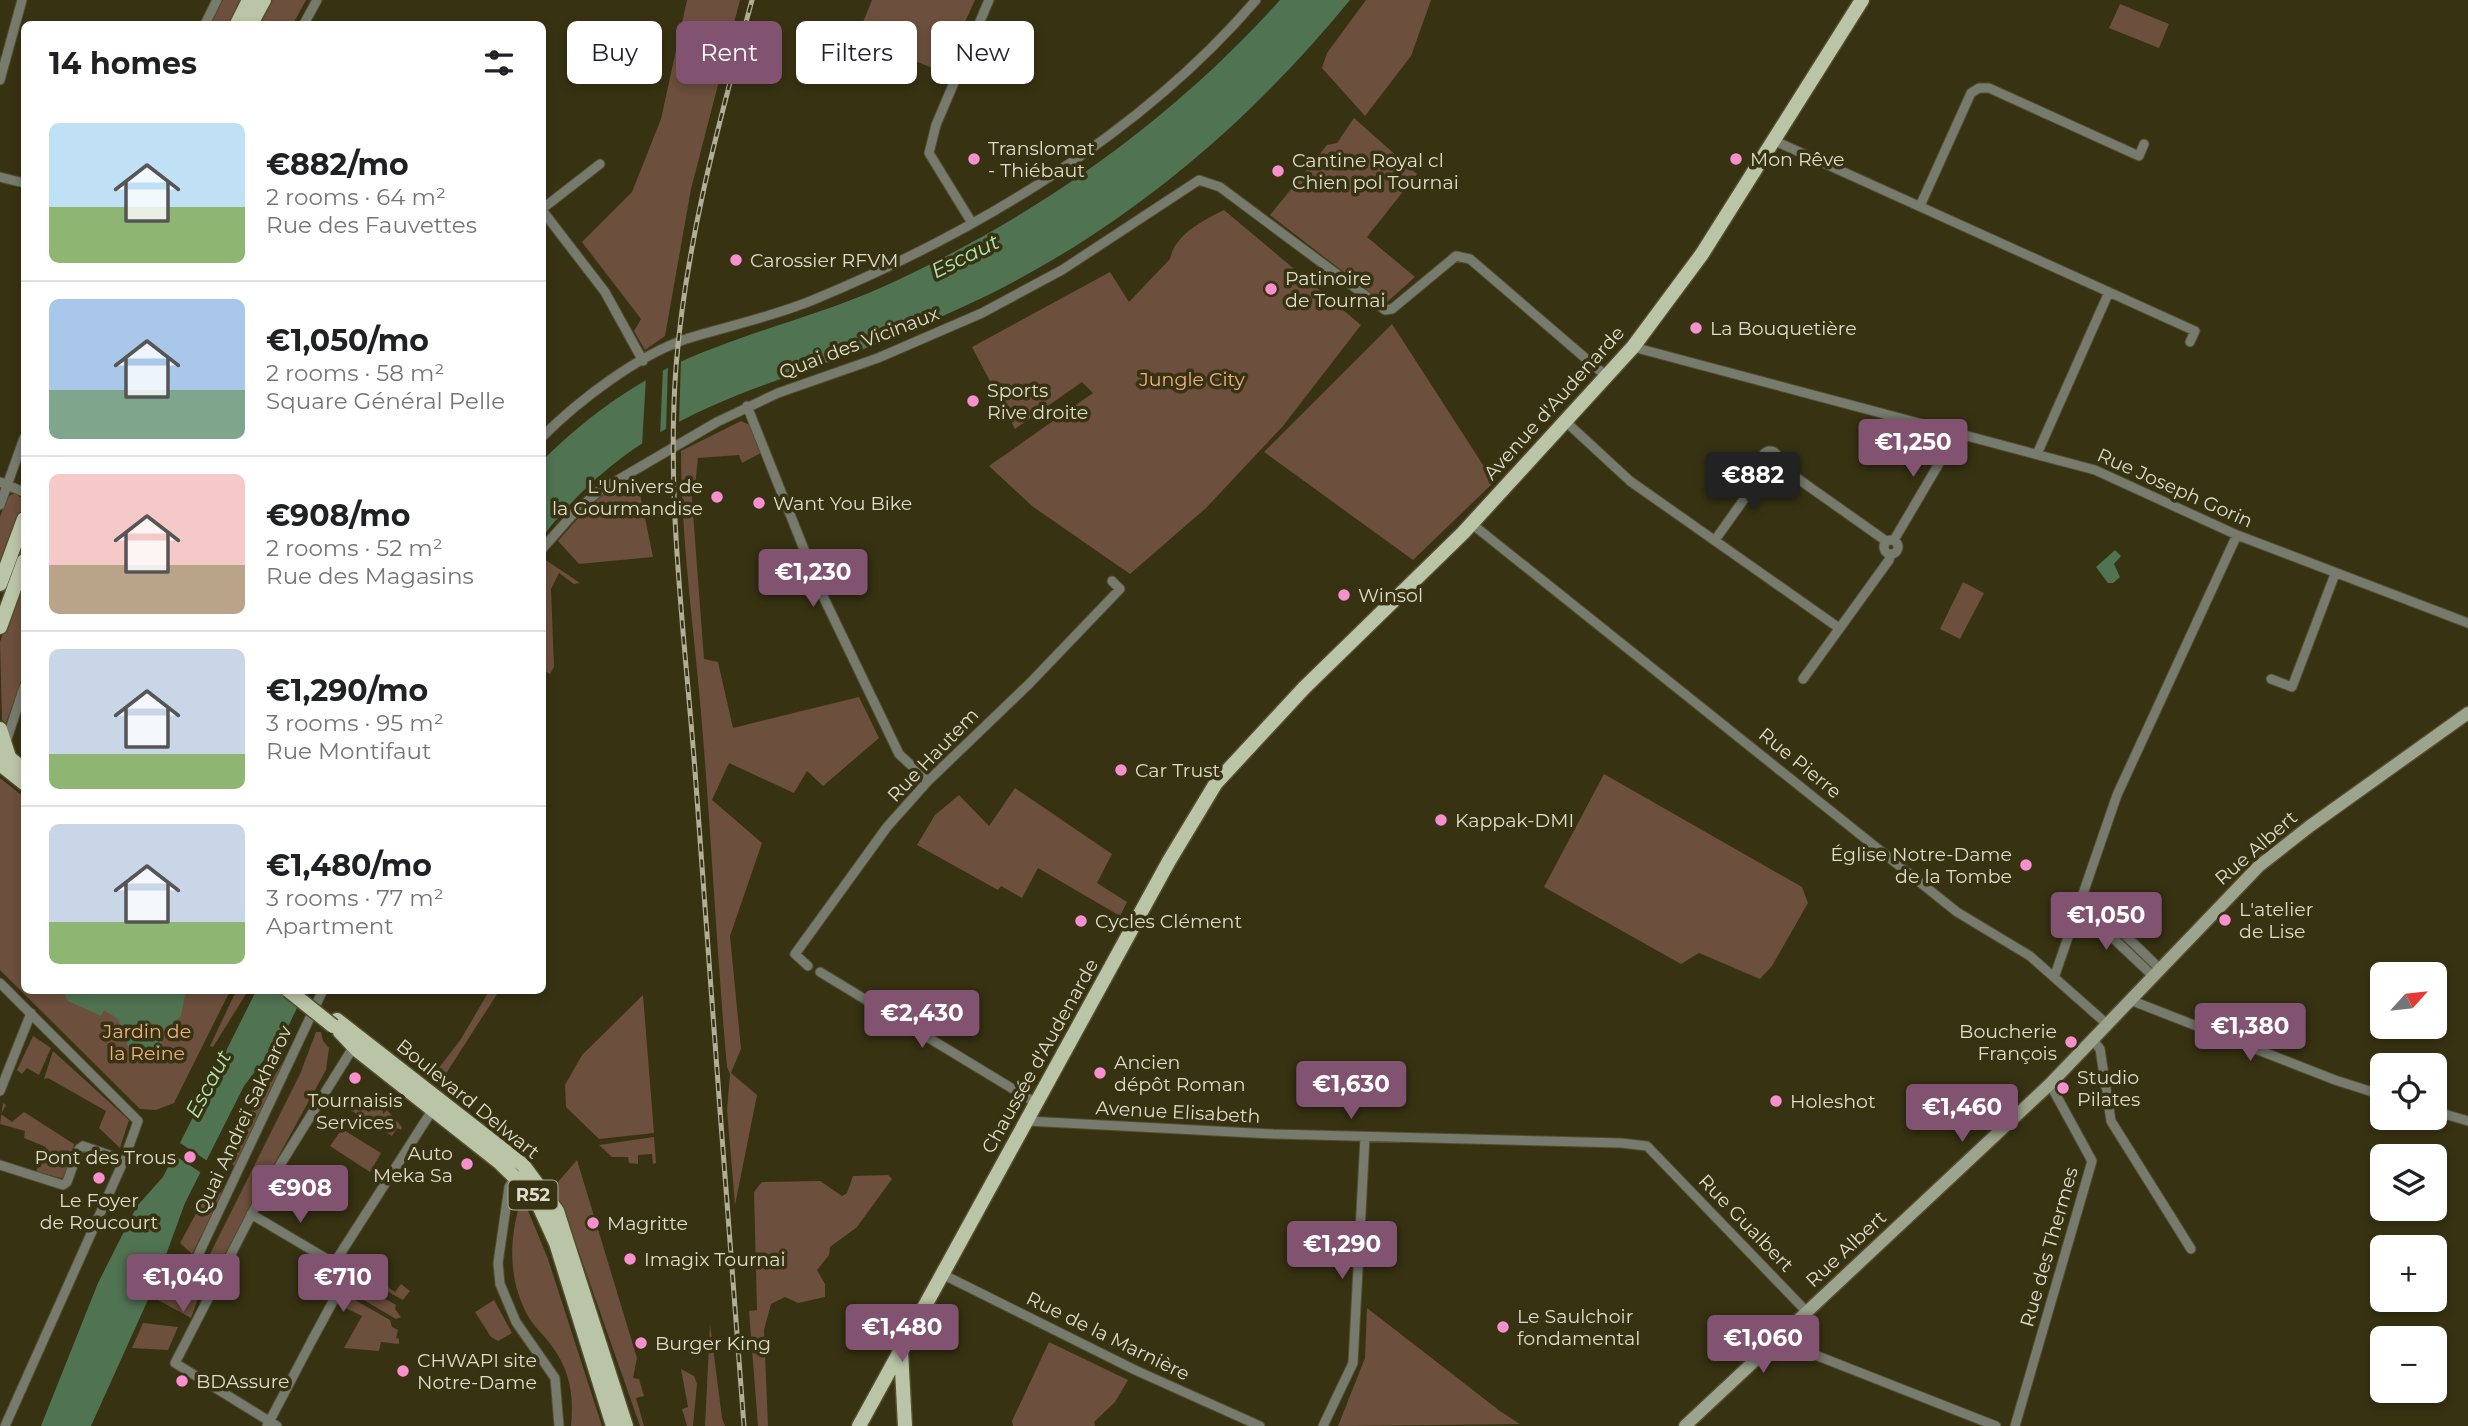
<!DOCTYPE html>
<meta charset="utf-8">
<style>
body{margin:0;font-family:Montserrat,sans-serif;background:#f6f6f6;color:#202124;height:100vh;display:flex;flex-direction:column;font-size:26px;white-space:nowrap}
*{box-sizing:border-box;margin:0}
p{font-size:23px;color:#757577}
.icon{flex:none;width:38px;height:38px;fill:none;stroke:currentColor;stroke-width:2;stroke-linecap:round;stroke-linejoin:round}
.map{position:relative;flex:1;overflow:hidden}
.sheet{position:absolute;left:21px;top:21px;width:525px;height:973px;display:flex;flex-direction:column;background:#fff;border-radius:10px;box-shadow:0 4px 10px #0003}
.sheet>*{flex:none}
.top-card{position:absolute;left:567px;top:21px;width:665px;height:63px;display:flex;gap:14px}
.needle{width:46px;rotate:63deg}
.tools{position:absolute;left:2370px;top:962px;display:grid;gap:14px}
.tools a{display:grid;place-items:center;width:77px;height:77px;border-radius:10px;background:#fff;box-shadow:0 4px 10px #0003;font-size:35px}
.price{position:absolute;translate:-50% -60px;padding:0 16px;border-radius:7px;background:#815370;color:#fff;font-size:23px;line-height:46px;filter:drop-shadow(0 2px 4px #0008)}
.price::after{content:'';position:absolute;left:50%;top:42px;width:21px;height:16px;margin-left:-10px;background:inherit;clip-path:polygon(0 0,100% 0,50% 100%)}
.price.selected{background:#222;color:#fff}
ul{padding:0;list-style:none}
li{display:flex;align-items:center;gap:21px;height:175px;padding:0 28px}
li+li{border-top:2px solid #e0e0e0}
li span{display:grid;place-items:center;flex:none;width:196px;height:140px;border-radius:10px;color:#555}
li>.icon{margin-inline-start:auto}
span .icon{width:84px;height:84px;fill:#fffc;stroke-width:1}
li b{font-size:30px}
h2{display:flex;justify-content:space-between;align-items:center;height:84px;padding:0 28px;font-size:30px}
.pill{padding:0 24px;border-radius:10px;background:#fff;box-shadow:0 4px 10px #0003;font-size:24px;line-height:63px}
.pill.selected{background:#815370;color:#fff}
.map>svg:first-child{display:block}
.green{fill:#6c4f3c}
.water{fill:#507352}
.pier{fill:#373212}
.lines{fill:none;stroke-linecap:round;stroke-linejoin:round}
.street-casing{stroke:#524d2f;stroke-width:11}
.secondary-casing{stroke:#524d2f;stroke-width:15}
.primary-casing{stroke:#524d2f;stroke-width:17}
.street{stroke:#767b6d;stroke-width:9}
.secondary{stroke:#9ca48d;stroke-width:12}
.primary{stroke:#bac4a6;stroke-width:14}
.rail-casing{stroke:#b1ae98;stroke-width:5}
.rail{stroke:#373212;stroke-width:2.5;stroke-dasharray:8;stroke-linecap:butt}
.primary-bridge-casing{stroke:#524d2f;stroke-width:17;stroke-linecap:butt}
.primary-bridge{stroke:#bac4a6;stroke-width:14}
.poi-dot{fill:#f790cd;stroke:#373212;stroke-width:2.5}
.labels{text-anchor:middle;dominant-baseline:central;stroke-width:7;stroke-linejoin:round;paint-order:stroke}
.shield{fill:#373212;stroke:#adaa93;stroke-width:2}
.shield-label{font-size:18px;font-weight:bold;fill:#dfddca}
.poi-label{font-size:19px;fill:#dfddca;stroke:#373212;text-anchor:start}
.street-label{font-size:19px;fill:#dfddca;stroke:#373212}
.park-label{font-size:19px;fill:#f0ae83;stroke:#373212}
.water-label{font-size:21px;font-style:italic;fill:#afe9b2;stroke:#373212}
</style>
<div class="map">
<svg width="2468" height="1426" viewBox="0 0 2468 1426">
<rect width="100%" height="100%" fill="#373212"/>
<!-- green -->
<path class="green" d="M223,0H244L232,24H211Z
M272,0H306L293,24H259Z
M687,0H740L691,189L665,336L645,350L634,331L641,319L582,242L632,192L661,119Z
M872,0H975L942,72L857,37Z
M1366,0H1431L1411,56L1365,116L1322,68L1327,53Z
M2120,4L2169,24L2159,48L2109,28Z
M1354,118L1417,174L1367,237L1415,277L1385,304L1270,215L1327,145L1337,143Z
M1224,210L1361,325L1283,426L1206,508L1130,574L1032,506L989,466L1093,393L1082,382L1015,429L972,347L1110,272L1129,302L1170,259C1175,234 1204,220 1224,210Z
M1392,324L1494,482L1413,560L1264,452Z
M741,421L750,425L761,453L742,463L739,455L698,458L695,486H691L704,659L718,662L733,728L859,697L879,738L823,786L807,771L794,793L729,763L712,800L762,843L730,936L741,1049L731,1073L757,1095L735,1205L727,1110L730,1074L727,1067C717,957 712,847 703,737C696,642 681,546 681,451Z
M637,479L653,557L579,564L558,541C581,515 603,487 637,479Z
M15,493L24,500V507L0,573V517L7,497Z
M544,559L580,583L574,584L559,573L551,589L554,667L550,674L543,670Z
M24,574V673L6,723L2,720L0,642Z
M1963,582L1984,593L1960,639L1940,629Z
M1604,774L1802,887L1808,903L1772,966L1760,979L1699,953L1681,964L1544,887Z
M0,778L24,797V990L230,991L174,1103L156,1110L140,1109L0,970Z
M1015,788L1112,854L1097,883L1127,902L1120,916L1038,868L1022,898L1001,886L998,890L917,845L935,815L959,795L989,826Z
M236,991L246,994L213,1047L210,1046Z
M489,991H499L447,1072L438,1079V1069L461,1039Z
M643,995L654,1133L599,1139L566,1107L565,1085L582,1055Z
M316,1032H321L323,1041L329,1048L326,1070L211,1279L204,1266L300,1074Z
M33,1036L51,1048L39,1075L27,1068L22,1074L17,1070Z
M53,1051L129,1120L120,1148L99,1128L106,1111L48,1078L44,1079Z
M288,1055L235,1168L228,1156L255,1104Z
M358,1095L370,1105L366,1110L369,1112L377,1102L383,1107V1114L387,1110L402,1127L401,1130L397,1128L392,1136L344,1106Z
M3,1103L6,1105L1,1114L12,1122L24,1112L74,1144L65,1179L36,1172L46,1147L24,1138L25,1131L0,1124Z
M342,1129L381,1153L370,1172L330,1146Z
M654,1137L656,1163L653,1164L652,1154L638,1155V1164L629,1163L628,1157H612L599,1145Z
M577,1160L637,1358L633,1378L639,1379L644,1396L636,1398L644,1426H640L566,1215L550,1191Z
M888,1175L892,1179L857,1227L830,1247L829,1255L817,1270L825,1284V1297L798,1303L785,1297L771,1304L764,1330L768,1426H758L749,1311L757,1310L754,1192L762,1182L820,1181L842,1196L847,1193L853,1176Z
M223,1192L192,1254L180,1243L206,1195Z
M522,1196L548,1259L602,1426H571C574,1395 570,1370 551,1345C544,1335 534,1327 528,1316C507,1278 509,1237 522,1196Z
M172,1262L187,1264L186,1278L198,1298L191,1318L158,1300Z
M365,1271L395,1292L401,1284L410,1291L403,1300L363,1278Z
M354,1281L396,1305L395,1309L401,1317L396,1319L350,1292Z
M348,1296L390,1320L392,1327L398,1330L396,1338L399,1339V1344L381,1342L379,1351L344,1348L362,1316L339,1305Z
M494,1300L512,1333L498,1341L491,1337L475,1312Z
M1367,1308L1500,1411L1520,1424L1338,1426L1365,1358Z
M143,1323L178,1327L168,1350L132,1348Z
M710,1324L722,1418L725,1426H705Z
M1049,1342L1128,1380L1115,1402L1094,1422L1095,1426H1013L1012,1421Z
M681,1369L694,1376L697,1384L693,1426H687L682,1409L688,1407Z"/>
<!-- water -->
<path class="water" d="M1280,0H1350C1246,127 1119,234 969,304C926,324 881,343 837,359C715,402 627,429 543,536V460C590,413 650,371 714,348C768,327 825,312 878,289C1030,221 1169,124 1280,0Z
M2115,550L2121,556L2114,564L2120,577L2113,583H2108L2096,567Z
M186,990L181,1016L165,1030L158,1055L137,1052L128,1046L118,1019L104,1010L101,1016L68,1001L62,991Z
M256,991H305L286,1031L244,1086L185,1203L156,1282L91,1426H41L98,1283L137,1206L163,1177Z"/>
<!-- pier -->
<path class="pier" d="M681,358L679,424L666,432L668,365Z
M663,368L660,436L642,446L646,377Z
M177,1141L209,1162L203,1174L171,1153Z"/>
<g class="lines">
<defs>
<path id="street" d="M205,24L217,0
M304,24L317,0
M0,80L22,0
M1775,141L2195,331L2190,342
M0,177L24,183
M1920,206L1971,93L1979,88H1989L2139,156L2144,144
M542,209L600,164
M542,210L605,292L643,361
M972,223L929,153L936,125L989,0
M1633,347L2095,470L2237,535L2468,623
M747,406L821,592L899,754L928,781
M1564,420L1630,481L1839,628
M542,437C579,400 637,356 686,339C728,326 772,317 813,300C975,233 1140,135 1256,0
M1762 459a8 8 0 1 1 16 0a8 8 0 1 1-16 0Z
M2037,454L2109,292
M1777,464L1886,541
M0,482L24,492
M0,505L24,438
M1472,524L1957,912L2030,956L2108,1025
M1884 547a7 7 0 1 1 14 0a7 7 0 1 1-14 0Z
M1715,540L1767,467
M1894,540L1957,433
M542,549L574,513L599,491L717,422L778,393L878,358L982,313L1062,270L1199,180L1220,187L1385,310L1392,309L1456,256L1470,259L1605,375
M1803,679L1889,560L1891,554
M2271,679L2292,687L2335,574
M6,742L24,687
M2083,894L2160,969
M2079,906L2153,976
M808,966L795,954L887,827L928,781L1029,684L1120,589L1112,581
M820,972L1036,1103
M2055,975L2117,795L2237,535
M0,983L138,1121L124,1160L5,1426
M2130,1000L2335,1080L2382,1095
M2093,1040L2100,1049L2111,1121L2191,1249
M0,1091L31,1013
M2434,1111L2468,1121
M1027,1121L1273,1134L1621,1143L1647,1146L1807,1312
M0,1165L63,1185L67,1182L79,1149L83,1146L124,1160
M516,1176L509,1187L498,1263L500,1284L516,1322L555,1378L559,1426
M251,1214L349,1272L311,1342
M335,1262L433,1109
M942,1274L1135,1370L1260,1426
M211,1292L195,1280L192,1268L323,990
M1777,1340L1996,1426
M267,1426L310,1344
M277,1426L175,1363L262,1194L354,1046
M1323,1426L1353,1363L1365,1137
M2015,1426L2092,1161L2050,1084"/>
<path id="secondary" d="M1685,1426L2050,1084L2259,866L2310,826L2468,713"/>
<path id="primary" d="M237,24L249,0
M251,24L264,0
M0,584L24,519
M0,627L24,561
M0,729L9,757
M0,750L24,770
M0,764L24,783
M337,1020L523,1165L557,1211L626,1426
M340,1032L357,1050L499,1162L535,1197L556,1243L613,1426
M901,1351L905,1426
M859,1426L1169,861L1216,783L1304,688L1463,533L1633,347L1702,254L1862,0"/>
</defs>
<!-- street casing -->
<use href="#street" class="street-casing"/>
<!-- secondary casing -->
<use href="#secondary" class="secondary-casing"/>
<!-- primary casing -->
<use href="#primary" class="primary-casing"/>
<!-- street -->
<use href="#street" class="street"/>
<!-- secondary -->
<use href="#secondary" class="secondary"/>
<!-- primary -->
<use href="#primary" class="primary"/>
<defs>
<path id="rail" d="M744,1426C727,1208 711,989 695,771C685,638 666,500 676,367C686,241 719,122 752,0"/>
</defs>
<!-- rail casing -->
<use href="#rail" class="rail-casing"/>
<!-- rail -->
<use href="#rail" class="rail"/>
<defs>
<path id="primary-bridge" d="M288,990L333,1026"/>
</defs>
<!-- primary-bridge casing -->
<use href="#primary-bridge" class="primary-bridge-casing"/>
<!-- primary-bridge -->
<use href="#primary-bridge" class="primary-bridge"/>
</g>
<!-- markers -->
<g class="poi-dot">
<circle cx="974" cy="159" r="7"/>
<circle cx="1736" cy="159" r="7"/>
<circle cx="1278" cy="171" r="7"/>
<circle cx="736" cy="260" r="7"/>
<circle cx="1271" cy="289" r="7"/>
<circle cx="1696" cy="328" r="7"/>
<circle cx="973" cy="401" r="7"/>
<circle cx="717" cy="497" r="7"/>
<circle cx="759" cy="503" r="7"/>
<circle cx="1344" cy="595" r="7"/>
<circle cx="1121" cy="770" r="7"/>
<circle cx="1441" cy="820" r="7"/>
<circle cx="2026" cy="865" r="7"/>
<circle cx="2225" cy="920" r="7"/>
<circle cx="1081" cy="921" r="7"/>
<circle cx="2071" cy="1042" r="7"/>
<circle cx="1100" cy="1073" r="7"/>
<circle cx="355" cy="1078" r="7"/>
<circle cx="2063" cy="1088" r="7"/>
<circle cx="1776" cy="1101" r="7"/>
<circle cx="190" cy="1157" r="7"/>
<circle cx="467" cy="1164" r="7"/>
<circle cx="99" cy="1178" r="7"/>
<circle cx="593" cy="1223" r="7"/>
<circle cx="630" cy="1259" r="7"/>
<circle cx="1503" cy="1327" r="7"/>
<circle cx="641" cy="1343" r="7"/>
<circle cx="403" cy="1371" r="7"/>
<circle cx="182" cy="1381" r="7"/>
</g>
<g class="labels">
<!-- shield labels -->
<rect class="shield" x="508.5" y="1180.5" width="49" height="29" rx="5"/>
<g class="shield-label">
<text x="533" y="1195">R52</text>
</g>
<!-- poi labels -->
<g class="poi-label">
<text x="988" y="148">Translomat<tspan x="988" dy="22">- Thiébaut</tspan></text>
<text x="1750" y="159">Mon Rêve</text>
<text x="1292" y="160">Cantine Royal cl<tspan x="1292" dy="22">Chien pol Tournai</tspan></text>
<text x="750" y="260">Carossier RFVM</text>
<text x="1285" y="278">Patinoire<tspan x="1285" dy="22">de Tournai</tspan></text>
<text x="1710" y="328">La Bouquetière</text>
<text x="987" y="390">Sports<tspan x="987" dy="22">Rive droite</tspan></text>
<text x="703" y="486" text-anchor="end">L'Univers de<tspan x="703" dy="22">la Gourmandise</tspan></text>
<text x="773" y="503">Want You Bike</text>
<text x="1358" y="595">Winsol</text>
<text x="1135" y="770">Car Trust</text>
<text x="1455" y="820">Kappak-DMI</text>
<text x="2012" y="854" text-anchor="end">Église Notre-Dame<tspan x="2012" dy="22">de la Tombe</tspan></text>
<text x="2239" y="909">L'atelier<tspan x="2239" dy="22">de Lise</tspan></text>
<text x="1095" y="921">Cycles Clément</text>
<text x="2057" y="1031" text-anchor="end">Boucherie<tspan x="2057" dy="22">François</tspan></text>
<text x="1114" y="1062">Ancien<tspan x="1114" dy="22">dépôt Roman</tspan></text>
<text x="2077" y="1077">Studio<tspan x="2077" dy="22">Pilates</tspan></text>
<text x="355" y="1100" text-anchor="middle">Tournaisis<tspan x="355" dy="22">Services</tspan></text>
<text x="1790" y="1101">Holeshot</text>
<text x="453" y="1153" text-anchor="end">Auto<tspan x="453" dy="22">Meka Sa</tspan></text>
<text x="176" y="1157" text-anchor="end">Pont des Trous</text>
<text x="99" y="1200" text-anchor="middle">Le Foyer<tspan x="99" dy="22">de Roucourt</tspan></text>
<text x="607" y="1223">Magritte</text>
<text x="644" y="1259">Imagix Tournai</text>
<text x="1517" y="1316">Le Saulchoir<tspan x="1517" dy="22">fondamental</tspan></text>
<text x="655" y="1343">Burger King</text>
<text x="417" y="1360">CHWAPI site<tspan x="417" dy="22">Notre-Dame</tspan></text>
<text x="196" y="1381">BDAssure</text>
</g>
<!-- street labels -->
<g class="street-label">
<text transform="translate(859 343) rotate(-21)">Quai des Vicinaux</text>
<text transform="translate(1554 403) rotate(-48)">Avenue d'Audenarde</text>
<text transform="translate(2175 488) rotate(24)">Rue Joseph Gorin</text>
<text transform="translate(933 755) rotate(-46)">Rue Hautem</text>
<text transform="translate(1800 763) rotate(39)">Rue Pierre</text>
<text transform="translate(2256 848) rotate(-41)">Rue Albert</text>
<text transform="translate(1040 1056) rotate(-61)">Chaussée d'Audenarde</text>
<text transform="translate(468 1099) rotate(39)">Boulevard Delwart</text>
<text transform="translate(1178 1112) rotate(3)">Avenue Elisabeth</text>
<text transform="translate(243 1120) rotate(-65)">Quai Andreï Sakharov</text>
<text transform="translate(1746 1223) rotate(46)">Rue Gualbert</text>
<text transform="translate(2049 1247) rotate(-74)">Rue des Thermes</text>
<text transform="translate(1846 1249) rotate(-43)">Rue Albert</text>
<text transform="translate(1108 1336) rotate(26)">Rue de la Marnière</text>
</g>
<!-- park labels -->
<g class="park-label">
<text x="1192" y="379">Jungle City</text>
<text x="147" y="1031">Jardin de<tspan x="147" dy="22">la Reine</tspan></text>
</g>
<!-- water labels -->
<g class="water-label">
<text transform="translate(965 256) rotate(-26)">Escaut</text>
<text transform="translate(208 1084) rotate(-62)">Escaut</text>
</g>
</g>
</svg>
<div class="tools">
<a><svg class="needle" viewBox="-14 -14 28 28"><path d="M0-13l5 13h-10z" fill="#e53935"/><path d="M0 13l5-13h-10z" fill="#757577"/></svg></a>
<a><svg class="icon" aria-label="locate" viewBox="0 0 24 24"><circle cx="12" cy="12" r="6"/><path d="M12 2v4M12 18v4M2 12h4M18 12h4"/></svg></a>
<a><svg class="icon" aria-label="layers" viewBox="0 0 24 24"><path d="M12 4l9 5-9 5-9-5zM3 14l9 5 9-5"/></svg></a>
<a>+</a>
<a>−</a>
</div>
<b class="price" style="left:1913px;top:479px">€1,250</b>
<b class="price selected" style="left:1753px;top:512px">€882</b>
<b class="price" style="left:813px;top:609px">€1,230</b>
<b class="price" style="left:2106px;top:952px">€1,050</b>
<b class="price" style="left:922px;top:1050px">€2,430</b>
<b class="price" style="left:2250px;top:1063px">€1,380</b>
<b class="price" style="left:1351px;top:1121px">€1,630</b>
<b class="price" style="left:1962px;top:1144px">€1,460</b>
<b class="price" style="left:300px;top:1225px">€908</b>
<b class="price" style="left:1342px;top:1281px">€1,290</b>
<b class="price" style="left:183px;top:1314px">€1,040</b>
<b class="price" style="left:343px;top:1314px">€710</b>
<b class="price" style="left:902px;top:1364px">€1,480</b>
<b class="price" style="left:1763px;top:1375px">€1,060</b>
<div class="top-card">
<a class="pill">Buy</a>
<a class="pill selected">Rent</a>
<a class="pill">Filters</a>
<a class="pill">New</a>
</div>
<section class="sheet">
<h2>14 homes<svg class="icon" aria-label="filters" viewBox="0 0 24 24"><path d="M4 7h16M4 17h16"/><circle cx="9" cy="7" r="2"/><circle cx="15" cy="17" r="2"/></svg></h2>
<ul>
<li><span style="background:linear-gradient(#bfe0f5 60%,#8fb573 0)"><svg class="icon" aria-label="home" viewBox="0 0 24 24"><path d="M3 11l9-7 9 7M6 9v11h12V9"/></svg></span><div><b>€882/mo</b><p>2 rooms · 64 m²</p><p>Rue des Fauvettes</p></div></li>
<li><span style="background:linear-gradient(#a9c7e8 65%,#7fa58c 0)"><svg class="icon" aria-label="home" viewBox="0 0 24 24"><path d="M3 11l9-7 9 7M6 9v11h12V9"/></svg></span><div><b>€1,050/mo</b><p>2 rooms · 58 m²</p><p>Square Général Pelle</p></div></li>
<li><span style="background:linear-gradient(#f6c9c9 65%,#b9a48a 0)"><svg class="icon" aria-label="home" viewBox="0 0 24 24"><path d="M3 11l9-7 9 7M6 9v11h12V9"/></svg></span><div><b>€908/mo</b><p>2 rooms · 52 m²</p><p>Rue des Magasins</p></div></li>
<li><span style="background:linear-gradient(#c9d6e8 75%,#8fb573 0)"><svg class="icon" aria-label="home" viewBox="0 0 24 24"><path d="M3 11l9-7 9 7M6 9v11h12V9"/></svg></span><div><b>€1,290/mo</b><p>3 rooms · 95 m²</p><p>Rue Montifaut</p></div></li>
<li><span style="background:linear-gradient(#c9d6e8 70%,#8fb573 0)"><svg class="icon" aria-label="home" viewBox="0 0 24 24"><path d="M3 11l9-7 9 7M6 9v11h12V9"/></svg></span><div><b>€1,480/mo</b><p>3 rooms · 77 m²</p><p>Apartment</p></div></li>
</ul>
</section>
</div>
